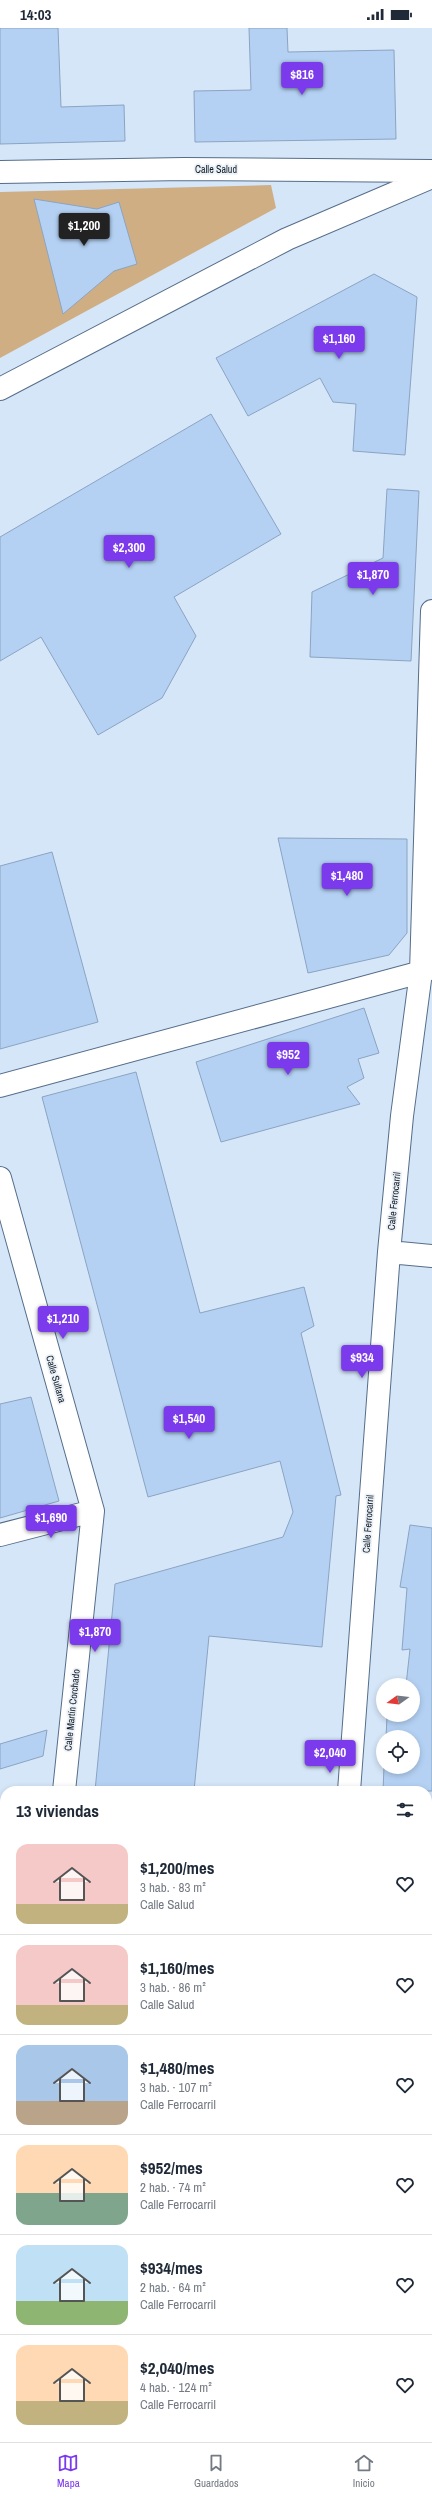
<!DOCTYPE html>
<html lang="es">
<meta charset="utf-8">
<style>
body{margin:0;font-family:"Archivo Narrow",sans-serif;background:#f2f2f3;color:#1f2937;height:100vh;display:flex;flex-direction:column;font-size:15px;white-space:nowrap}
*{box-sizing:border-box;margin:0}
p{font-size:13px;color:#747a83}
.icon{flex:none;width:22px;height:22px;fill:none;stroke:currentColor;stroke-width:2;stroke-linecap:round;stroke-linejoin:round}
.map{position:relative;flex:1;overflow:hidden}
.drawer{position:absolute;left:0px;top:1758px;width:432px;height:656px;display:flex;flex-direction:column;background:#fff;border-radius:16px 16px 0 0;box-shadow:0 2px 6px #0003}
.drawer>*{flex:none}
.needle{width:26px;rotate:255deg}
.tools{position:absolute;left:376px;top:1650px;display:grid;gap:8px}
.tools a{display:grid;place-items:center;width:44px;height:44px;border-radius:50%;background:#fff;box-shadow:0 2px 6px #0003;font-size:20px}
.price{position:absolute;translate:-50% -34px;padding:0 9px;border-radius:4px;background:#7c3aed;color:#fff;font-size:13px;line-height:26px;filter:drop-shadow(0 1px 2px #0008)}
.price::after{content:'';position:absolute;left:50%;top:24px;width:12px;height:9px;margin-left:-6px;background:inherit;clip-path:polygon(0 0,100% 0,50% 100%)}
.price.active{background:#222;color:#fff}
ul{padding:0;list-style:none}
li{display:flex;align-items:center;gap:12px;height:100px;padding:0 16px}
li+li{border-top:1px solid #e0e1e3}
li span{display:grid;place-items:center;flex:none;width:112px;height:80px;border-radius:12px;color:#555}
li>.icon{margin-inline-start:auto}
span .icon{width:48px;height:48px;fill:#fffc;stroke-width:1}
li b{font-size:17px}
h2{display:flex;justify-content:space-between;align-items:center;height:48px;padding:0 16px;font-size:17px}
.status{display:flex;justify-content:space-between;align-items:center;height:28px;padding:0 20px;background:#fff;direction:ltr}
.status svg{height:11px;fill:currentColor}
.tab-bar{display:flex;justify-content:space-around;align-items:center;height:56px;border-top:1px solid #e0e1e3;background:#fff;font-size:11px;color:#747a83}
.tab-bar a{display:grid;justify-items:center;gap:2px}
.tab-bar .active{color:#7c3aed}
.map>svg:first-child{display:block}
.green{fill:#d0ae84}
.building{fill:#b4d1f4;stroke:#8aa4c1}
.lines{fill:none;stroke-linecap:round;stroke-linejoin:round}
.minor-casing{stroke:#556d89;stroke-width:24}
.major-casing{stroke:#556d89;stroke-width:24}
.minor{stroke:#fff;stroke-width:22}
.major{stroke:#fff;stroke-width:22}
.labels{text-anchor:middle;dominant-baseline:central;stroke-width:3.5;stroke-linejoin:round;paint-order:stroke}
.street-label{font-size:10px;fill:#121c27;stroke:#ecf2f8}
</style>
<div class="status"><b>14:03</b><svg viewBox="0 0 49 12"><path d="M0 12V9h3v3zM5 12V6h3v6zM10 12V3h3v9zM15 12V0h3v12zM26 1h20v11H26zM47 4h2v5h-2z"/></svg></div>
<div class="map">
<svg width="432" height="2414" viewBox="0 0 432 2414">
<rect width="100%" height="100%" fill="#d5e6f9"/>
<!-- green -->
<path class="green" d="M271,157L276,180L0,330V164Z"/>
<!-- building -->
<path class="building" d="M0,0H58L61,79L124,77L125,113L0,116Z
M249,0H287L288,24L394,22L396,111L195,114L194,63L251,62Z
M34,171L97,181L119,174L137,236L114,243L63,286Z
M374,246L417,269L405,427L353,423L356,376L333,374L320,350L248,388L216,330Z
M211,386L281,506L174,569L196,608L162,670L98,707L41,609L0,633V509Z
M387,461L419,463L411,633L310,629L312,564L383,530Z
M278,810L407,811V905L389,927L308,945Z
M52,824L98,994L0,1021V838Z
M364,980L379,1025L358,1031L364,1050L347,1059L360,1076L221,1114L196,1034Z
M136,1044L200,1285L304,1259L314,1298L301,1305L341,1467L336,1468L322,1619L209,1608L194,1763H95L115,1556L283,1509L293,1484L280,1433L148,1469L42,1069Z
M31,1369L59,1473L0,1490V1376Z
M410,1497L432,1500V1763H383L384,1739H413V1709H386L387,1689L403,1690V1687H413V1657H406L410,1621L402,1622L407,1560L400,1559Z
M47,1702L43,1728L0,1741V1716Z"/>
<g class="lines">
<defs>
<path id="minor" d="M0,1150L93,1483L64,1763
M389,1224L432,1228
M0,1507L93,1483
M349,1763L389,1224L402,1088L421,944L432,940
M427,1890L432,1888
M0,1992L5,1991
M427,2254L432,2272
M148,2409L149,2414"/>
<path id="major" d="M0,144L184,141L432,143
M0,361L287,211L432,149
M0,1058L421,944L432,583"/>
</defs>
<!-- minor casing -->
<use href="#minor" class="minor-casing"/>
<!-- major casing -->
<use href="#major" class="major-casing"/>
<!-- minor -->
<use href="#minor" class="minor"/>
<!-- major -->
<use href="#major" class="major"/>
</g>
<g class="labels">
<!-- street labels -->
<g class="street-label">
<text x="216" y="141">Calle Salud</text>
<text transform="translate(394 1173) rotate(-84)">Calle Ferrocarril</text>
<text transform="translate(56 1351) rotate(74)">Calle Sultana</text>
<text transform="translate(368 1496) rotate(-86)">Calle Ferrocarril</text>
<text transform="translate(72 1682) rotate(-84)">Calle Martín Corchado</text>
</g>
</g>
</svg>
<div class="tools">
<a><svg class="needle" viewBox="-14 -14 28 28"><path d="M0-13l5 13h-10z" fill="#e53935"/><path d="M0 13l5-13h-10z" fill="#747a83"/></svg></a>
<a><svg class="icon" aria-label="locate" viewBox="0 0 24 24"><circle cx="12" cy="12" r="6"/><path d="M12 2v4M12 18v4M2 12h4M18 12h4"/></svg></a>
</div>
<b class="price" style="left:302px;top:68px">$816</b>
<b class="price active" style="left:84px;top:219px">$1,200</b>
<b class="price" style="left:339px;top:332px">$1,160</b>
<b class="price" style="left:129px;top:541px">$2,300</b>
<b class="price" style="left:373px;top:568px">$1,870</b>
<b class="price" style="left:347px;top:869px">$1,480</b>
<b class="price" style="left:288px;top:1048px">$952</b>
<b class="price" style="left:63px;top:1312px">$1,210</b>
<b class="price" style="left:362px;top:1351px">$934</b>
<b class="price" style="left:189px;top:1412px">$1,540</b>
<b class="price" style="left:51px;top:1511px">$1,690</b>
<b class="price" style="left:95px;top:1625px">$1,870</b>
<b class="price" style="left:330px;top:1746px">$2,040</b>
<section class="drawer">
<h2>13 viviendas<svg class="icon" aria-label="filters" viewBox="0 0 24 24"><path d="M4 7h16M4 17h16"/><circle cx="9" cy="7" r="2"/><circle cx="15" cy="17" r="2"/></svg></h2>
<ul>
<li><span style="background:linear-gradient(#f6c9c9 75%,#c2b280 0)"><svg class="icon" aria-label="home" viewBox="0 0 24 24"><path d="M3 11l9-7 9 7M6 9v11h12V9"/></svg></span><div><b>$1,200/mes</b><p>3 hab. · 83 m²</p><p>Calle Salud</p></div><svg class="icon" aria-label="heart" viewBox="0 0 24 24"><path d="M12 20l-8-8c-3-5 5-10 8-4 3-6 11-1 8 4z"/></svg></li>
<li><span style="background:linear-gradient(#f6c9c9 75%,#c2b280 0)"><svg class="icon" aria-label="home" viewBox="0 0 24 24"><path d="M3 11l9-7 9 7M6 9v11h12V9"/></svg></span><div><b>$1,160/mes</b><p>3 hab. · 86 m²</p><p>Calle Salud</p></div><svg class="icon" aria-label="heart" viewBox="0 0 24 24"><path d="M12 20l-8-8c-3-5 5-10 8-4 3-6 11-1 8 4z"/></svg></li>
<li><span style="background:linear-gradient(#a9c7e8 70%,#b9a48a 0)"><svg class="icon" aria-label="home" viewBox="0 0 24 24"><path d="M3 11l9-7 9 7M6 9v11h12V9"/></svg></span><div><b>$1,480/mes</b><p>3 hab. · 107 m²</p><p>Calle Ferrocarril</p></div><svg class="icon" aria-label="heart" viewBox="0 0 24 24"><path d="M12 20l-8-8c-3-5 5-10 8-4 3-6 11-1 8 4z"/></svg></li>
<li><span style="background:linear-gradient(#ffd9b3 60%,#7fa58c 0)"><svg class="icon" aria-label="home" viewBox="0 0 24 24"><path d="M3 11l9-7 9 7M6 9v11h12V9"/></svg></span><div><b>$952/mes</b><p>2 hab. · 74 m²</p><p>Calle Ferrocarril</p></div><svg class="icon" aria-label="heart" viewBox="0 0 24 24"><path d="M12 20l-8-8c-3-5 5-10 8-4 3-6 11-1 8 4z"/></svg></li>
<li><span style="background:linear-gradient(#bfe0f5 70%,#8fb573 0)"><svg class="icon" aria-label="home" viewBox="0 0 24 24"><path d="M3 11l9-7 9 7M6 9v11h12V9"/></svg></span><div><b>$934/mes</b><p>2 hab. · 64 m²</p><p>Calle Ferrocarril</p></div><svg class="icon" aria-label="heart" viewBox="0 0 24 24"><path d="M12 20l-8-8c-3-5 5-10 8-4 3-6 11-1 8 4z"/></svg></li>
<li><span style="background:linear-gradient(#ffd9b3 70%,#c2b280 0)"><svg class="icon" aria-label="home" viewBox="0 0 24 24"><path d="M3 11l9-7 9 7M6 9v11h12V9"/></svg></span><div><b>$2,040/mes</b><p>4 hab. · 124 m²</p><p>Calle Ferrocarril</p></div><svg class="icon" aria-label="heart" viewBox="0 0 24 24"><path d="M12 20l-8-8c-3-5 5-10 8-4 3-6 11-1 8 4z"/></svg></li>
</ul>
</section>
</div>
<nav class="tab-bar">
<a class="active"><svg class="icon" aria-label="map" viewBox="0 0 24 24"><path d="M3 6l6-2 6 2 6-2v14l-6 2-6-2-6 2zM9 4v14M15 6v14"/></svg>Mapa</a>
<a><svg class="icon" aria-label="saved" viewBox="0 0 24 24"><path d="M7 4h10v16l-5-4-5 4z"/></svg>Guardados</a>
<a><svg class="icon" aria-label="home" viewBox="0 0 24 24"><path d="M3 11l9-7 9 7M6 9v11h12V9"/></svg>Inicio</a>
</nav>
